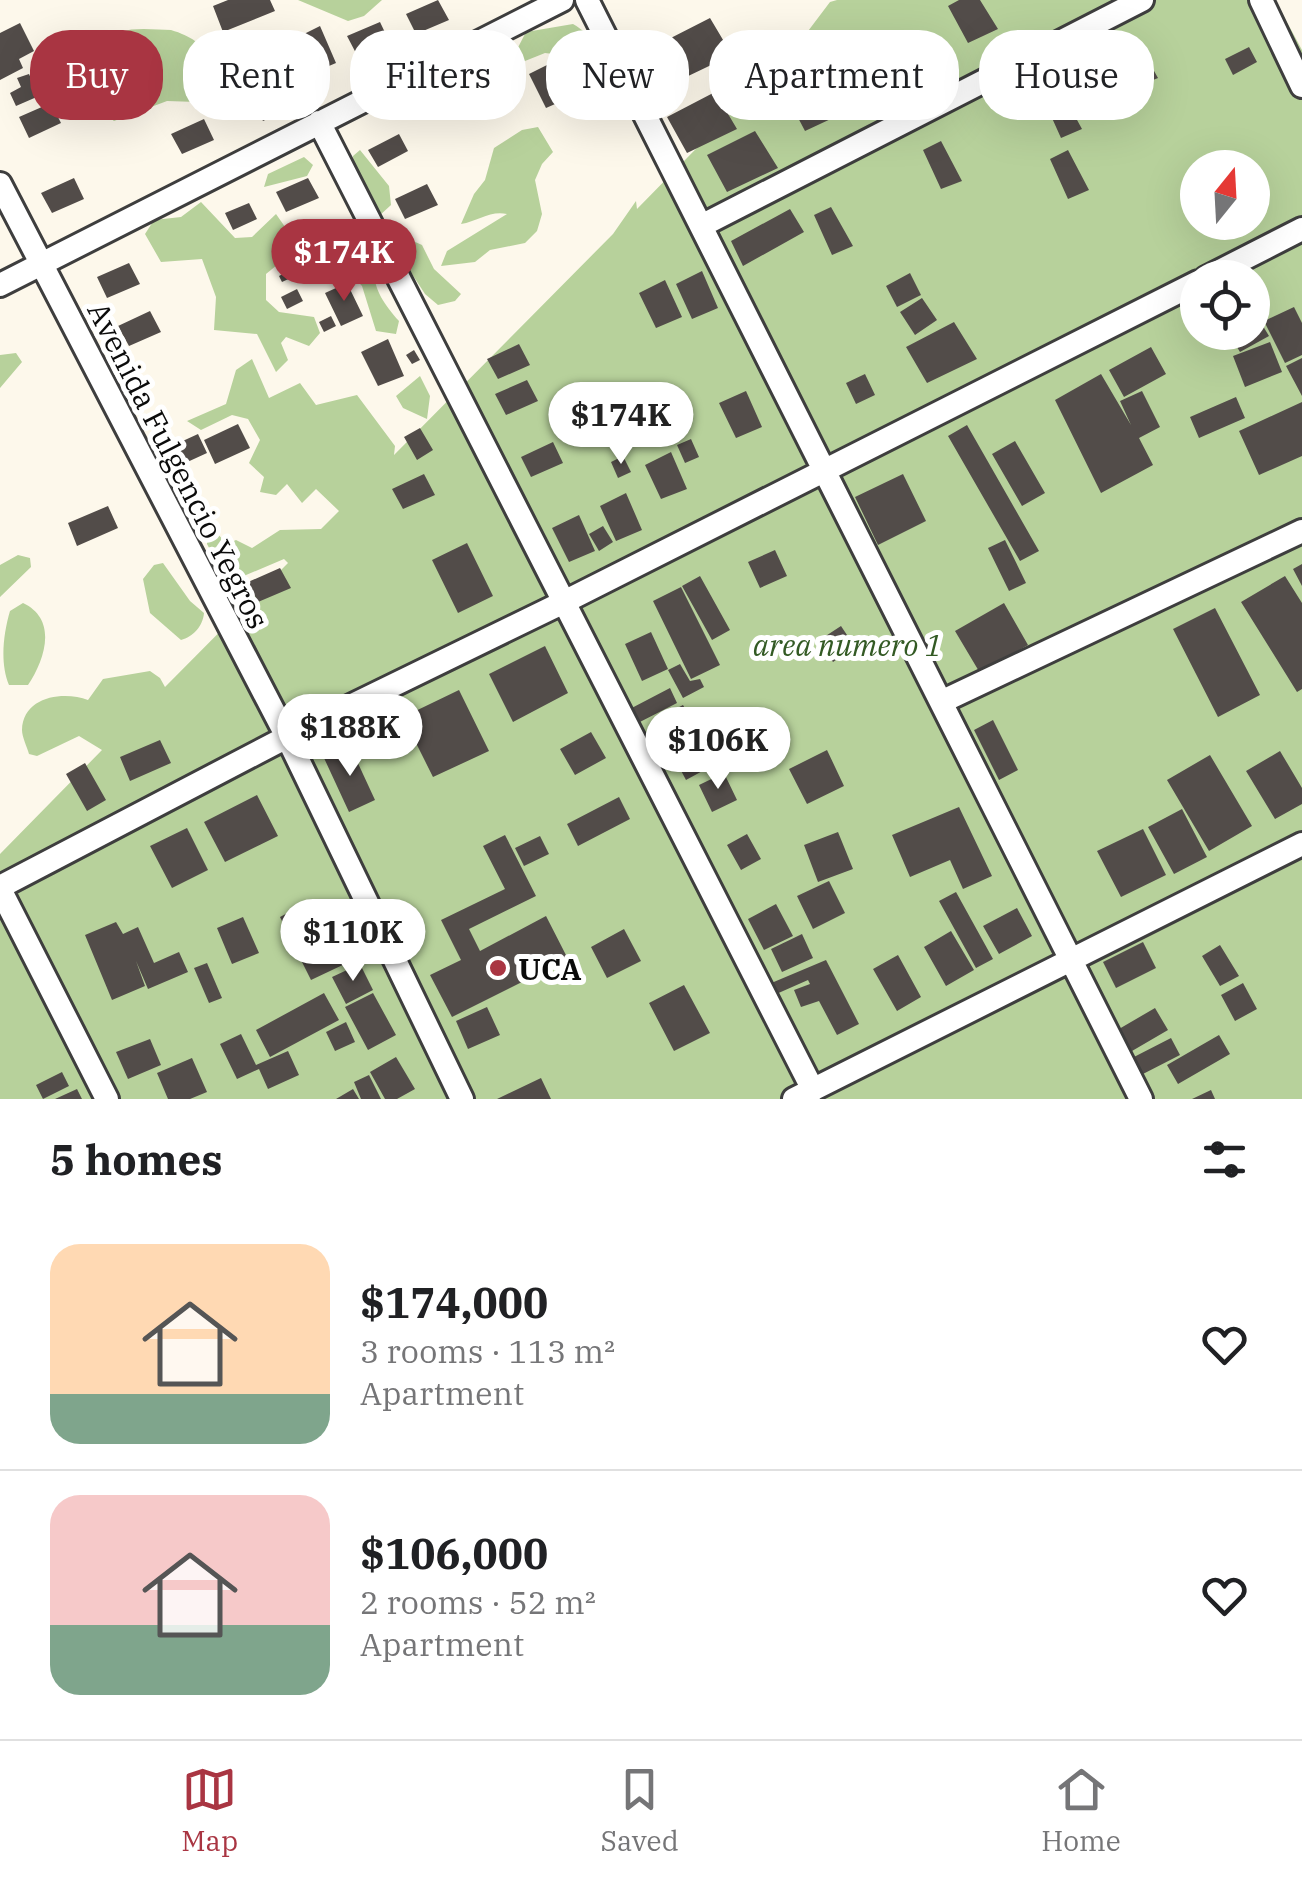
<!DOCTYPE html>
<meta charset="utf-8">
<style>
body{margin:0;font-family:"IBM Plex Serif",serif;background:#f2f2f2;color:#202124;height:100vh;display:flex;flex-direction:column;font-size:38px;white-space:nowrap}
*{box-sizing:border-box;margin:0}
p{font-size:32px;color:#757577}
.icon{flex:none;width:55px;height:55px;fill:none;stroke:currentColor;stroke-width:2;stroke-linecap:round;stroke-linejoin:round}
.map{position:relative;height:1099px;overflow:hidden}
.details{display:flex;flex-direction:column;background:#fff;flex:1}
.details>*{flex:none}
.guide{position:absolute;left:30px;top:30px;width:1242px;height:90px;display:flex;gap:20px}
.needle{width:65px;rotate:18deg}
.tools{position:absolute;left:1180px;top:150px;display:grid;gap:20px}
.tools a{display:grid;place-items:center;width:90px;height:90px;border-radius:50%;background:#fff;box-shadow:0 10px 40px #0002;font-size:50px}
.price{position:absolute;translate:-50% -85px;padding:0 22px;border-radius:35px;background:#fff;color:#222;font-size:32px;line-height:65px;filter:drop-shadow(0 2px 5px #0008)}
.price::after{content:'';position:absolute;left:50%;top:60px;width:30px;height:22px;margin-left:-15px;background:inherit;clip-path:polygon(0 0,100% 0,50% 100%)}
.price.active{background:#a93542;color:#fff}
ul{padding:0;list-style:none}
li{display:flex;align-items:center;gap:30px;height:250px;padding:0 50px}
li+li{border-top:2px solid #e0e0e0}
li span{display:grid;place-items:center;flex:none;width:280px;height:200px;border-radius:30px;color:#555}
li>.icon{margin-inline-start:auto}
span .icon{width:120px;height:120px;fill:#fffc;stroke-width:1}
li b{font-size:42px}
h2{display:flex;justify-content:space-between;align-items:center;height:120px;padding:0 50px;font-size:42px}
.chip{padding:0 35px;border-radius:40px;background:#fff;box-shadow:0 10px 40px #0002;font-size:35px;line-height:90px}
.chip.active{background:#a93542;color:#fff}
.menu{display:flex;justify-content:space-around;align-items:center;height:140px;border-top:2px solid #e0e0e0;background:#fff;font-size:28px;color:#757577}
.menu a{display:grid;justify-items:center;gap:5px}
.menu .active{color:#a93542}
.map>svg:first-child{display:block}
.forest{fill:#b7d19b;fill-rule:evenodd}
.building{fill:#524c49}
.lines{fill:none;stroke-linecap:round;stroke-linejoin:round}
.minor-casing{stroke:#3e3e3e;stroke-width:28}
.minor{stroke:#fff;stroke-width:22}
.poi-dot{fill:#a93542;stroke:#fff;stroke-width:4}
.labels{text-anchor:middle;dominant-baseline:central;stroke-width:10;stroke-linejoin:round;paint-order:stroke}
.street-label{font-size:30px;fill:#0b0b0b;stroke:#fff}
.park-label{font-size:30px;font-style:italic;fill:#335a24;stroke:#fff}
.poi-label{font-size:30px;font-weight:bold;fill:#0b0b0b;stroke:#fff;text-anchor:start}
</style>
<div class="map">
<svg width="1302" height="1099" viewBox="0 0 1302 1099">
<rect width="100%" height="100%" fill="#fdf8eb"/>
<!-- forest -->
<path class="forest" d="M298,0H382L364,16L348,21Z
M837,0H1275L1302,50V1099H0V854L102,750L79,736L37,756L29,754C27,747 22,737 22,730C23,696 64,691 88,700L103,679L150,671L160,678L165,687L288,563L284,559L239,578L234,595L207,544L208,535L215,531L227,544L236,540L252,548L280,530L321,529L339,511L316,489L302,503L287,484L276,495L260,492L264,477L249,463L260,440L248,419L232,415L201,430L187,421L226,404L236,370L252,359L269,398L300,383L316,405L357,395L395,446L394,455L613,234L636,201L637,209L735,109L733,102L718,86L727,66L745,63L755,90L767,77L762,54L785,36L793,51L830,2ZM1198,168H1252V222H1198ZM1198,278H1252V332H1198Z
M573,24C592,35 597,46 597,67L614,83L616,101L605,103L595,113L576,104L561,55L545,53L520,63L512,59L526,32Z
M171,30C191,36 202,44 215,61L213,79L197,102L167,101L114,121C83,98 74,68 108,42C113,39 116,34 121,32C135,27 157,30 171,30Z
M667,74L679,87L675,103L646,104L641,80Z
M538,127L553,152L542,164L535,180L542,214L537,231L525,243L490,250L475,262L441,266L447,251L507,214C491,210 478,221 461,224L474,194L485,180L494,148L522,130Z
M360,150L389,186L391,205L379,216L354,173L353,156Z
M304,157L313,165L307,176L264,187L268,174Z
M201,202L235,238L252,237L276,214L299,247L266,274V300L279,312L314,317L320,333L309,346L286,337L281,343L288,360L276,372L257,334L214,330L216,297L202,259L161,262L145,234L154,220L181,217Z
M413,241L422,245L434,269L461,294L455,301L438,305L425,294L397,251V243Z
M362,252L374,264C372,288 384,304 399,321L396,334L376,331L362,286L349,272L352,259Z
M16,353L22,362L0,388V355Z
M420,376L430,396L427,419L403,408L396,396Z
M18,555L30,558L31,567L0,597V565Z
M163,563L190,601L204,613C203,626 193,637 181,640L150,613L143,579L154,565Z
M23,603C59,620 44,661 28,685H9C0,664 3,635 10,611Z"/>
<!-- building -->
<path class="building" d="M228,0H270L275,11L223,32L213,6Z
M438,0L449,20L416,34L406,14Z
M959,0H980L998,29L968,43L948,6Z
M710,18L732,55L682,79L661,43Z
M380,22L390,43L358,57L347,36Z
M20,23L34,51L19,59L23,68L0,80V33Z
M320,26L336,63L310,74L294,39Z
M1136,39L1158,78L1136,87L1118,47Z
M1249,47L1257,62L1233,75L1225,59Z
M257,58L266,77L255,82L246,64Z
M555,61L571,97L546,108L529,74Z
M890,64L913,101L884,115L863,78Z
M29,74L39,96L16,106L10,93L21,87L17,78Z
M268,80L284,111L263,121L247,90Z
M812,80L835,117L805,131L785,93Z
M1060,89L1082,129L1061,138L1043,98Z
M715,92L737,129L687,153L667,117Z
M51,103L61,123L29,138L19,117Z
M204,119L214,140L182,154L171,134Z
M755,131L778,168L727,192L707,155Z
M399,134L408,151L378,167L368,150Z
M941,141L962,181L941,189L923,150Z
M1068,150L1089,190L1068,199L1050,159Z
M74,178L84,199L52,213L41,193Z
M308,178L319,198L286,212L276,192Z
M427,184L438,205L405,219L395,199Z
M249,203L257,219L233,230L225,213Z
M831,207L853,246L832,255L814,215Z
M790,209L804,232L743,266L731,241Z
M325,247L331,259L308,270L303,258Z
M129,263L140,284L107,298L97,277Z
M294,268L297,275L282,282L279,276Z
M702,271L718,308L692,319L676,284Z
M910,273L921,295L897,307L886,286Z
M665,280L682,317L656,328L639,293Z
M347,283L363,316L341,326L325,293Z
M297,289L303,301L287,309L281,297Z
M922,298L937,320L915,335L900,312Z
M1294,307L1302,323V355L1285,363L1264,321Z
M1252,308L1269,336L1240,352L1228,332H1252Z
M150,311L161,332L129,346L118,326Z
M331,316L336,326L324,332L319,322Z
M954,322L977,359L927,383L906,347Z
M388,339L404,376L378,386L361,352Z
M1270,342L1282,372L1245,387L1233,356Z
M519,344L530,365L498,379L487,359Z
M1151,347L1166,374L1124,397L1109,370Z
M414,350L420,360L412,364L406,355Z
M1302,358V396L1286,366Z
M865,374L875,395L856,404L846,383Z
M1101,374L1131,425L1120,401L1142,391L1160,427L1139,438L1153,465L1101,493L1055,400Z
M527,380L538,401L506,415L495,394Z
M746,391L762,427L736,438L719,403Z
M1236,397L1245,418L1199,438L1190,417Z
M1302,402V456L1259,475L1239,431Z
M238,424L250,448L215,464L204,440Z
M967,425L1039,551L1020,561L948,436Z
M420,428L433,450L417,460L404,437Z
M198,434L207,453L183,464L174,445Z
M691,439L699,457L685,463L677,445Z
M1015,441L1045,493L1022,506L992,454Z
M553,442L563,463L531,477L521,457Z
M671,452L687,489L661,499L645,465Z
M623,456L631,472L618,478L611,462Z
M424,474L435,495L403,509L392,489Z
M903,474L926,521L878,545L855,497Z
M626,493L642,530L616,541L600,506Z
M108,506L118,528L77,546L68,523Z
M579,515L595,551L569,562L552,528Z
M603,526L613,542L599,551L589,534Z
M1005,540L1026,583L1009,591L988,548Z
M467,543L493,596L458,613L432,560Z
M775,550L787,576L760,588L748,562Z
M1302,564V586L1293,569Z
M280,568L291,588L258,602L248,582Z
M700,576L730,630L712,640L682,586Z
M1285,576L1302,603V689L1297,692L1241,602Z
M681,587L720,665L691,679L653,601Z
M1004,603L1028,645L980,673L955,631Z
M1215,608L1260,695L1218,717L1173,629Z
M841,626L855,647L833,662L818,641Z
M651,632L668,669L642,681L625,644Z
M545,646L568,693L513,722L489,674Z
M680,664L690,681L700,679L704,687L683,698L668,670Z
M670,688L677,703L634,725L626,711Z
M459,690L489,751L433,777L403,717Z
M683,705L696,729L666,745L653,721Z
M722,720L739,751L686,780L669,748Z
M993,720L1018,770L999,780L974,730Z
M591,732L606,758L575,775L560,749Z
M160,740L171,763L130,781L120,757Z
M350,746L375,800L349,812L324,758Z
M827,750L844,786L807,804L789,769Z
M1280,751L1302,788V804L1275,819L1246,771Z
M1210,755L1252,826L1209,851L1167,780Z
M85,763L106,800L87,811L66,774Z
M724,773L737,800L712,812L699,785Z
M257,795L278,836L225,862L204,822Z
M619,797L630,819L578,846L567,824Z
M959,807L992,876L963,889L950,860L910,877L892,835Z
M1182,809L1207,857L1174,874L1148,827Z
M187,828L208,870L172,888L150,846Z
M1143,829L1166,875L1121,897L1097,851Z
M838,832L853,869L818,882L804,845Z
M747,834L761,859L741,870L727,845Z
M505,835L536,896L469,929L480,951L546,916L568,959L452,1017L430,975L461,960L441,920L505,889L483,846Z
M540,836L549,854L524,866L515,848Z
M829,881L845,913L813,929L797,896Z
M956,892L993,959L976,968L939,901Z
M312,900L325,924L292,941L280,917Z
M776,904L793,936L764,950L748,919Z
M1017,908L1032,936L999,954L983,926Z
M243,917L259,953L232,964L217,928Z
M116,922L123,934L138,927L154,963L179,952L188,972L148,989L136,961L145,986L112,1000L85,935Z
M332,925L349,962L311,980L293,944Z
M624,929L641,961L607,978L591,947Z
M951,931L974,970L946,986L924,947Z
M802,934L813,958L782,972L771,949Z
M1143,942L1156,968L1116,988L1103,962Z
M1220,945L1239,976L1220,986L1202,956Z
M898,955L921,997L897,1011L873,969Z
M826,960L859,1024L837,1035L819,1001L801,1007L794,990L810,984L808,980L774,995L769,984Z
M207,963L222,998L209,1003L194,968Z
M360,964L373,990L346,1004L332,977Z
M1243,983L1257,1009L1235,1021L1221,995Z
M684,985L710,1033L674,1051L649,1003Z
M324,993L339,1020L270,1057L256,1030Z
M373,993L396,1035L368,1050L345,1007Z
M487,1007L500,1035L468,1049L456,1021Z
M1155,1008L1168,1030L1132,1051L1119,1029Z
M346,1022L355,1042L335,1051L326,1032Z
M241,1034L256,1065L288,1051L299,1075L268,1089L259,1069L237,1079L220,1044Z
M1219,1035L1230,1054L1178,1084L1167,1065Z
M1171,1038L1180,1055L1141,1075L1132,1058Z
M150,1039L161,1065L128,1079L116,1052Z
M396,1057L415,1089L397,1099H385L370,1072Z
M192,1058L207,1092L190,1099H168L157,1073Z
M62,1072L69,1086L43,1099L36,1085Z
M369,1075L381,1099H361L354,1082Z
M541,1078L551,1099H497Z
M77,1089L82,1099H55Z
M353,1089L359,1099H336Z
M1211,1090L1215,1099H1192Z"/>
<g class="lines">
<defs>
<path id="minor" d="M587,0L1141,1099
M1261,0L1302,86
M319,122L813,1090
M0,184L287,737L462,1099
M701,226L1142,0
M1206,278L1302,229
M0,285L562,0
M941,702L1302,531
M0,887L287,737L564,602L1198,282
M0,889L107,1099
M794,1099L1302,844"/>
</defs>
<!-- minor casing -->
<use href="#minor" class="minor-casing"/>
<!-- minor -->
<use href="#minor" class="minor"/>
</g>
<!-- markers -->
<circle class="poi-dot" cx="498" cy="968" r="10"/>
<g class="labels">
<!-- street labels -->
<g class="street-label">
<text transform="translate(179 465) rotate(63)">Avenida Fulgencio Yegros</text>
</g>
<!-- park labels -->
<g class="park-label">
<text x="847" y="644">area numero 1</text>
</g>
<!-- poi labels -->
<g class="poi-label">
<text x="518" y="968">UCA</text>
</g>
</g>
</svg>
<div class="tools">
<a><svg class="needle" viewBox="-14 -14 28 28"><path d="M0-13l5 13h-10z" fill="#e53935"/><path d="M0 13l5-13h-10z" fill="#757577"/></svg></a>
<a><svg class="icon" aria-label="locate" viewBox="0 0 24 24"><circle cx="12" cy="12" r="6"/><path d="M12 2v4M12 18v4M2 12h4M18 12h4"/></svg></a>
</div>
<b class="price active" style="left:344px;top:304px">$174K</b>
<b class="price" style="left:621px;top:467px">$174K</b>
<b class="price" style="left:350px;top:779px">$188K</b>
<b class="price" style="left:718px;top:792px">$106K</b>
<b class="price" style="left:353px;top:984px">$110K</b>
<div class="guide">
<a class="chip active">Buy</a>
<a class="chip">Rent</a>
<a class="chip">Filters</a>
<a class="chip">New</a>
<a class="chip">Apartment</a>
<a class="chip">House</a>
</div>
</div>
<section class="details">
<h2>5 homes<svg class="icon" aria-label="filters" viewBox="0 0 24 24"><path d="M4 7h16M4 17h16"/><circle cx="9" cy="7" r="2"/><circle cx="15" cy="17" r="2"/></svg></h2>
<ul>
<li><span style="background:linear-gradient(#ffd9b3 75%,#7fa58c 0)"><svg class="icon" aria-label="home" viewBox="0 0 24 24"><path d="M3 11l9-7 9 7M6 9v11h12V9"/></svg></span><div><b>$174,000</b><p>3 rooms · 113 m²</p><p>Apartment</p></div><svg class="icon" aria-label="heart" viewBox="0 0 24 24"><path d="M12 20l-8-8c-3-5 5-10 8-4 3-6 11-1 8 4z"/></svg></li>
<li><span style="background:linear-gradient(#f6c9c9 65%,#7fa58c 0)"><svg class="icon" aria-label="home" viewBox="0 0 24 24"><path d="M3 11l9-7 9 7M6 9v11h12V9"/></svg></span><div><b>$106,000</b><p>2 rooms · 52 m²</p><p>Apartment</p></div><svg class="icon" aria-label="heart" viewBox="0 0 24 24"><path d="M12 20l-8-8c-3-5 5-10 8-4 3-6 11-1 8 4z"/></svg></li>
</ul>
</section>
<nav class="menu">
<a class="active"><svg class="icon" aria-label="map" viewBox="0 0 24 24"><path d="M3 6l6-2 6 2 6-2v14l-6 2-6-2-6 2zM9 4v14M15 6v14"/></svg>Map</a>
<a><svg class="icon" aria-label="saved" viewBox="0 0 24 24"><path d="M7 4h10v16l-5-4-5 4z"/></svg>Saved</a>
<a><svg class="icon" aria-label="home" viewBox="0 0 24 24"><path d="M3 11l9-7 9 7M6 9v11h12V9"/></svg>Home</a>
</nav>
